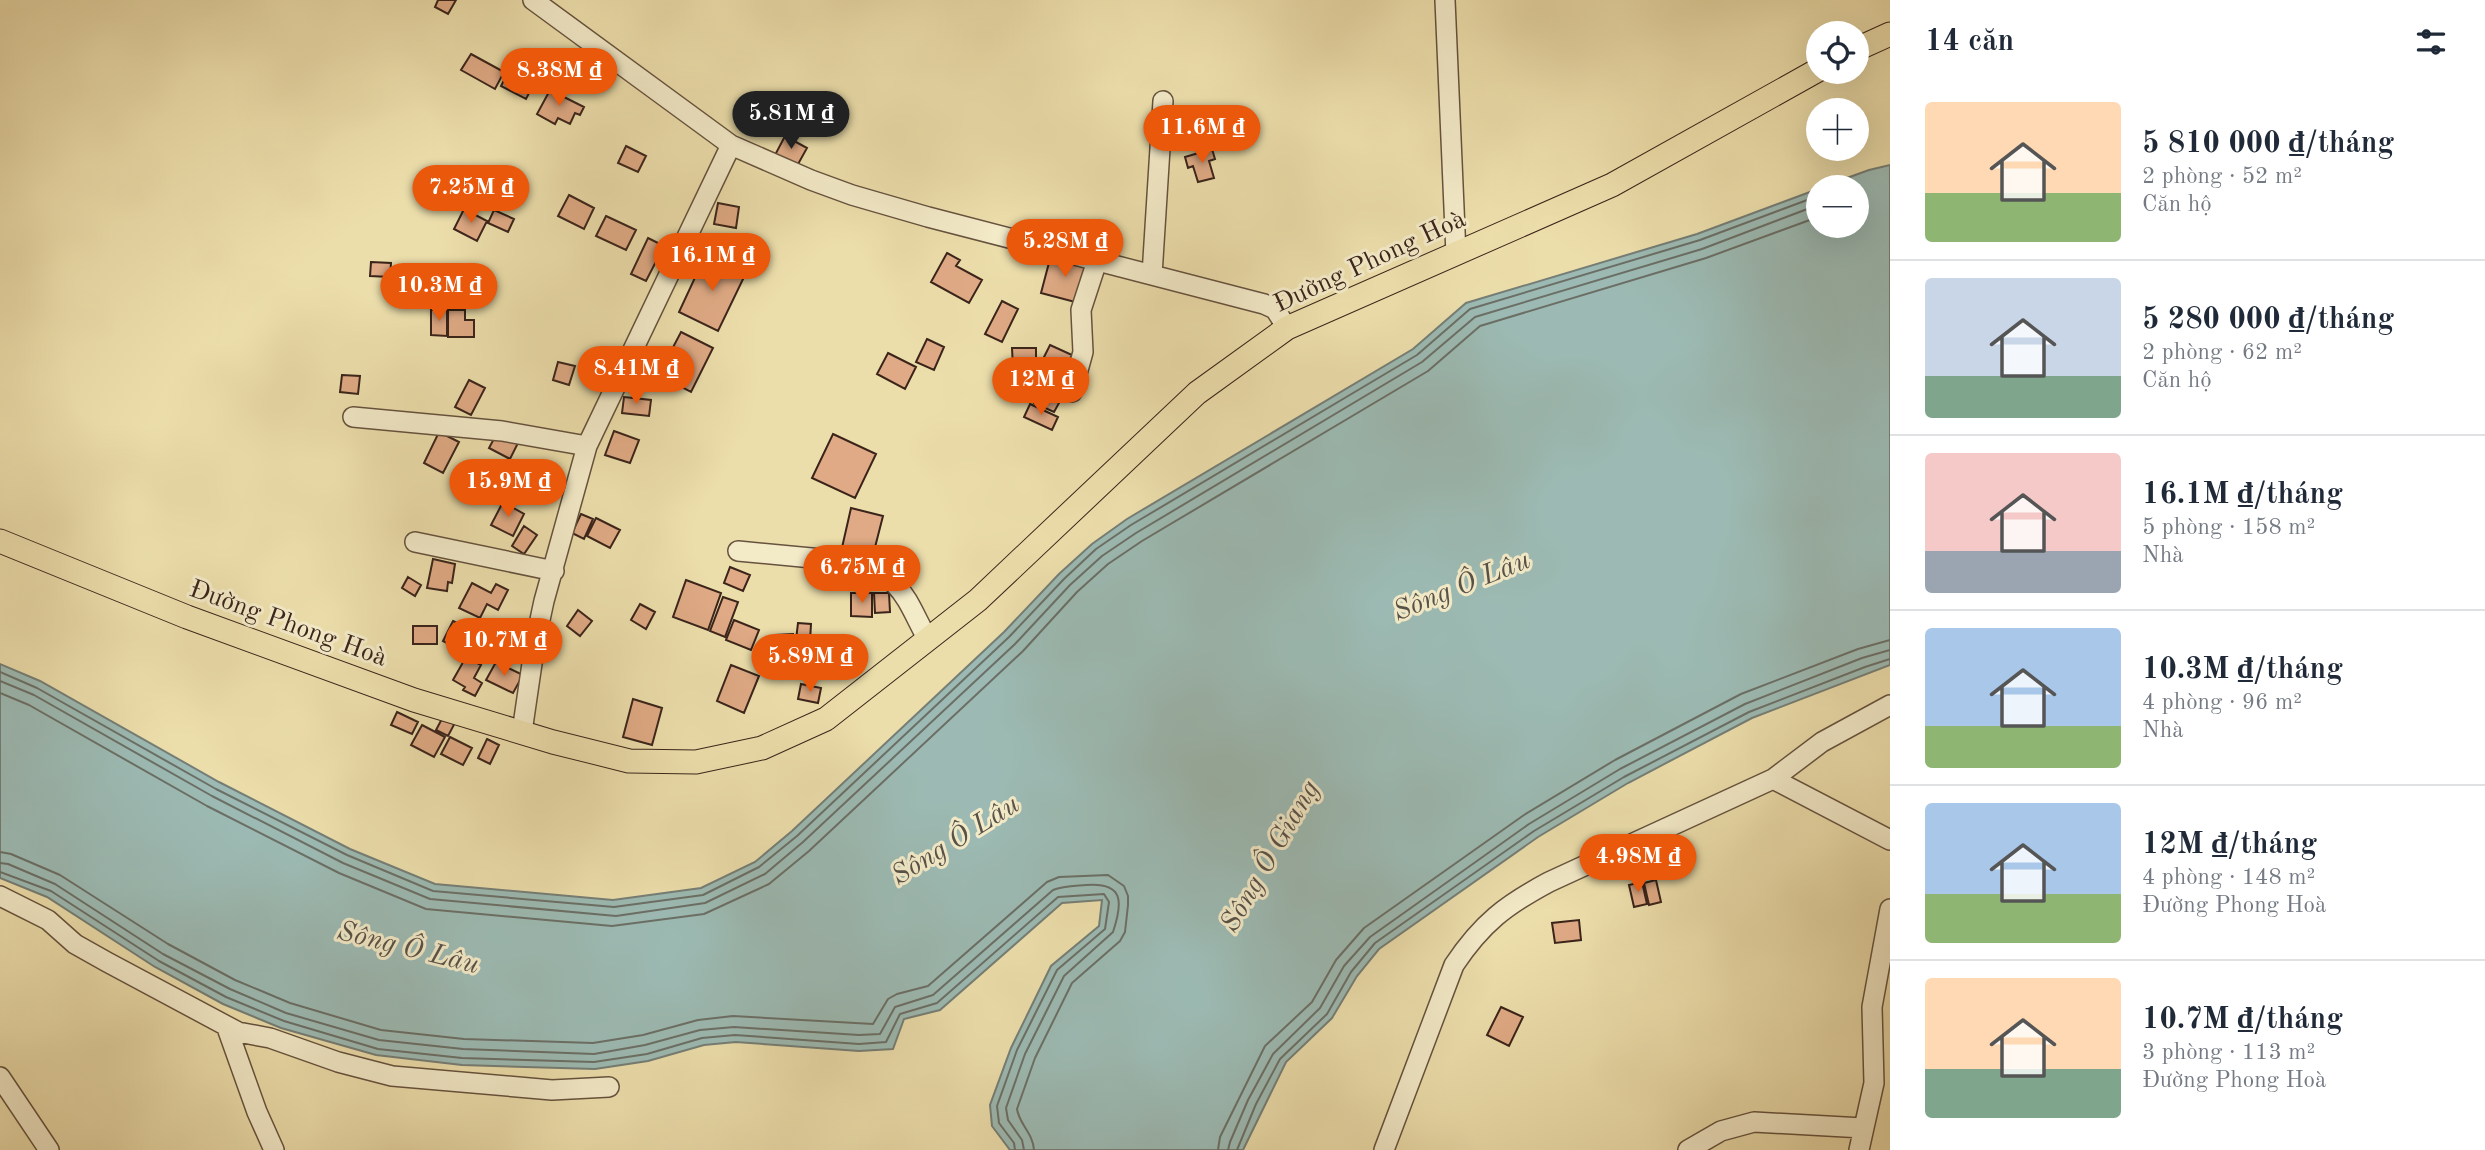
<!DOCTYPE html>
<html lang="vi">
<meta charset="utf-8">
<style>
body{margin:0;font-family:"Old Standard TT",serif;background:#f2f2f3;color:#1f2937;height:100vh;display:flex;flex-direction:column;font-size:26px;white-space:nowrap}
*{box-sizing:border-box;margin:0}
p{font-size:23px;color:#747a83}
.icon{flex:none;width:38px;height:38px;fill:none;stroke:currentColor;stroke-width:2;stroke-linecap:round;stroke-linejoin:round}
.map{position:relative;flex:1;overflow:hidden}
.details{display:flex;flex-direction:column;background:#fff;width:595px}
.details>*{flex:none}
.tools{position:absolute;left:1806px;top:21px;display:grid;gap:14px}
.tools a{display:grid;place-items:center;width:63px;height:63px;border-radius:50%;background:#fff;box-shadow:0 7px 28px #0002;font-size:35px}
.price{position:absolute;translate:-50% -60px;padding:0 16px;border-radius:24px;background:#ea580c;color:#fff;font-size:23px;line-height:46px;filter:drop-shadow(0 2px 4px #0008)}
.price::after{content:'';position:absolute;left:50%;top:42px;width:21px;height:16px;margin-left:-10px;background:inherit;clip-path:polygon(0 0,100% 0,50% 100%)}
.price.selected{background:#222;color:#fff}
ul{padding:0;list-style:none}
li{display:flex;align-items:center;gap:21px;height:175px;padding:0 35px}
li+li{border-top:2px solid #e0e1e3}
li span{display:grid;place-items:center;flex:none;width:196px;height:140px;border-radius:7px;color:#555}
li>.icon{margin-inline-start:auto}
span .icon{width:84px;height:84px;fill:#fffc;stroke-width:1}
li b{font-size:30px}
h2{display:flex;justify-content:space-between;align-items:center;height:84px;padding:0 35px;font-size:30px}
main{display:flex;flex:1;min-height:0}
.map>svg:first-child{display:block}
.water{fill:#9cbab3;stroke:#757e76;stroke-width:2}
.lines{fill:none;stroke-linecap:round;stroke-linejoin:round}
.shore{stroke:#6b6f66;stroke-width:2}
.building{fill:#dfaa85;stroke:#3a241a;stroke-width:2}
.minor-casing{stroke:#66523e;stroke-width:22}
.major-casing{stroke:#3a241a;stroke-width:25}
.minor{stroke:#f3eac8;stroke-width:19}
.major{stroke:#ecdeab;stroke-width:23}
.labels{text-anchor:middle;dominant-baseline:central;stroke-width:6;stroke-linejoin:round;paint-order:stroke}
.street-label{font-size:26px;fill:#3a241a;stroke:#f3eac8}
.water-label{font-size:28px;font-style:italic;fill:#575148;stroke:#f3eac8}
</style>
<main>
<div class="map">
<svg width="1890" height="1150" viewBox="0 0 1890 1150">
<rect width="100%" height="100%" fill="#ecdeab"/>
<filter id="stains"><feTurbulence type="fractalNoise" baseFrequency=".00286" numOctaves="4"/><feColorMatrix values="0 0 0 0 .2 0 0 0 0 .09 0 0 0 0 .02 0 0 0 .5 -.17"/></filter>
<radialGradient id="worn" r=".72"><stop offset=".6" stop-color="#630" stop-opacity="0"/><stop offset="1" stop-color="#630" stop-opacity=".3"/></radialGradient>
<!-- water -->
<path class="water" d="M1890,165V665L1752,718L1628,783L1538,837L1379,949L1357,976L1332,1018L1286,1062L1243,1150H1010L992,1126L990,1105L1011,1048L1051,966L1099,926L1102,900L1062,903L940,1010L904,1019L893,1049L859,1051L736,1042L704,1045L648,1061L595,1069L462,1065L376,1055L281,1028L223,1004L155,967L47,897L0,878V664L40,681L219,782L350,849L435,884L613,900L701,888L755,862L792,831L1004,632L1059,574L1092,544L1127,519L1413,349L1466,303L1697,234L1818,189V226H1857V187H1822L1869,170Z"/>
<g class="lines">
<!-- shore -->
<path class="shore" d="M0,672L37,688L216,789L347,855L433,891L614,907L703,895L759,867L797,836L1009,637L1064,579L1096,549L1131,525L1417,355L1470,309L1700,240L1818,196
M0,681L34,695L212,796L343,863L430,899L616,916L705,903L765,874L803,842L1015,644L1070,585L1102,556L1136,533L1422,362L1475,317L1702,249L1818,205
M0,693L29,705L207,806L339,873L426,909L612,926L704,914L769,884L809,851L1023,651L1077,592L1108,564L1142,541L1428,371L1480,326L1706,258L1818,217
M0,852L11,854L60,875L168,944L235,980L290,1003L381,1030L464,1039L593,1043L643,1035L698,1020L733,1016L873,1024L888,999L897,994L928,986L1047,882L1059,877L1108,875L1124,886L1128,896V905L1125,932L1120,941L1072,983L1035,1058L1017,1109C1019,1124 1033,1133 1034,1150
M0,863L8,864L55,884L163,954L230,989L286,1013L379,1040L463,1049L594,1054L645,1045L700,1030L734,1027L859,1035L880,1034L895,1007L933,995L1053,890C1063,886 1075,886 1086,885C1124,882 1123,902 1113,932L1064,976L1025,1054L1006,1108L1008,1120L1022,1140L1024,1150
M0,872L51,891L159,961L226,997L284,1021L378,1049L462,1058L594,1062L647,1054L702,1038L735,1035L859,1044L886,1042L900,1014L937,1003L1058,897L1104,894L1109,902L1105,929L1057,970L1017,1050L997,1106L999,1123L1014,1143L1015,1150
M1218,1150L1220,1137L1265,1046L1312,1002L1336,960L1364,928L1524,815L1615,760L1741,694L1858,649L1890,640
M1228,1150L1230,1142L1248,1100L1273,1054L1320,1008L1344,966L1370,937L1529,824L1620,769L1745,704L1862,658L1890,650
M1237,1150L1256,1104L1280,1059L1327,1014L1351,972L1375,943L1534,831L1624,777L1749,712L1865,667L1890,659"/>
</g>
<!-- building -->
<path class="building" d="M438,0H456L448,14L435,7Z
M471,54L504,72L495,89L461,70Z
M517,55L542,68L526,99L501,86Z
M550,90L584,107L580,115L575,113L570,124L558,118L555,124L537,114Z
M785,136L807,148L797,166L775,155Z
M626,146L646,156L638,172L618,163Z
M1212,149L1215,159L1209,161L1214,178L1198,182L1193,166L1188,168L1185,157Z
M569,195L594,208L584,229L558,216Z
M718,203L739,207L736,228L714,224Z
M464,209L487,221L477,241L454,229Z
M494,210L514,219L508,232L488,223Z
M606,216L636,230L626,250L596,236Z
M648,238L664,246L646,281L631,274Z
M947,253L960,260L956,266L982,280L969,303L931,282Z
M1051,255L1089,265L1079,303L1041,293Z
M705,256L745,275L718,331L679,312Z
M371,262L391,263L390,277L370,276Z
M1002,301L1018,309L1002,342L985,334Z
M431,310H447V336L431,335Z
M448,310H465V320H474V337H448Z
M681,332L713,348L691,392L647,369L658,350L669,355Z
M927,339L944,347L934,370L916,362Z
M1050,345L1072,355L1061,378L1039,367Z
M1012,348H1036V368H1013Z
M888,353L916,367L905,389L877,374Z
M558,362L575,366L569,385L553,380Z
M342,375L360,376L358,394L340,392Z
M469,380L485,388L471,415L455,407Z
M1039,393L1059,403L1054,412L1034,403Z
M624,397L651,400L649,416L622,413Z
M1030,404L1058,417L1052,430L1024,417Z
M614,431L639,440L630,463L605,455Z
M439,432L459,442L443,473L424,463Z
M497,433L518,443L510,459L489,448Z
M833,434L876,454L855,498L812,478Z
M503,502L524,514L513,536L491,525Z
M851,508L883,516L872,559L841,552Z
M581,514L593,519L584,539L572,533Z
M596,518L620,530L610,548L587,536Z
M524,526L537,535L524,554L512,546Z
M433,559L455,564L452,583L448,582L447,591L427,588Z
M730,567L750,575L743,591L724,583Z
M408,577L421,585L415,596L402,588Z
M686,580L721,593L708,630L673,617Z
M472,583L491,593L496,584L508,590L498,610L487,604L480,618L459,608Z
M851,593H872V617L851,616Z
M874,593H889L890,612L875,613Z
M723,597L738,602L725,637L710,631Z
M640,604L655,612L646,629L631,620Z
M578,610L592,621L580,636L567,626Z
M734,620L759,630L751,650L726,640Z
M453,621L494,642L484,662L443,641Z
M798,623L811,624L810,641L796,640Z
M413,626H437V644H413Z
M793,634L794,651L776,652L775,635Z
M466,657L481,665L474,678L482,683L475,696L463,690L465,687L453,680Z
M496,662L523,675L513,693L486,680Z
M731,665L759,676L744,713L717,701Z
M801,684L821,688L818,703L798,699Z
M633,699L662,708L652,745L623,737Z
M397,712L418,722L412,734L391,725Z
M445,713L457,719L448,736L436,730Z
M422,725L445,737L434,757L411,745Z
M450,737L472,748L463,765L441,754Z
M487,739L499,745L490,764L478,758Z
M1656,880L1661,902L1649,905L1644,883Z
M1642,882L1647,904L1634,907L1629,885Z
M1579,920L1581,940L1555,943L1552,923Z
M1501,1007L1523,1017L1509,1046L1487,1035Z"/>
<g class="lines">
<defs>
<path id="minor" d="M533,0L731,145L811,180L852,195L928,217L1264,304L1275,309L1287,328
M1445,0L1456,254
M1152,275L1163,101
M1072,392L1083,352L1081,310L1097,261
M353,417L502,431L587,446
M415,542L554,571
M738,551L854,562C903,577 905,598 928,640
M522,732L535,643L544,601L587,446L731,145
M1773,779L1890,840
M0,896L48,920L75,944L107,962L238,1032L270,1038L338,1062L392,1076L552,1090L609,1087
M227,1028L257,1112L274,1150
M0,1077L49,1150
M1384,1150L1454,965C1482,923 1506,905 1549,882L1773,779L1822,742L1890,705
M1688,1150L1721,1131L1754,1122L1863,1128
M1859,1150L1874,1083L1872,1007L1890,909"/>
<path id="major" d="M1857,49L1890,34
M0,541L187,617L414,700L553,742L629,761L696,762L762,748L826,719L978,600L1197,393L1287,328L1612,185L1818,70"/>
</defs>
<!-- minor casing -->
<use href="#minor" class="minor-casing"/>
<!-- major casing -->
<use href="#major" class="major-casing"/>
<!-- minor -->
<use href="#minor" class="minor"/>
<!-- major -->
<use href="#major" class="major"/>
</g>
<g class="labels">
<!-- street labels -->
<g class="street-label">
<text transform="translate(1370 262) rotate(-25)">Đường Phong Hoà</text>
<text transform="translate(288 624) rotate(20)">Đường Phong Hoà</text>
</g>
<!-- water labels -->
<g class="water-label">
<text transform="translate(1462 587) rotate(-22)">Sông Ô Lâu</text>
<text transform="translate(956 841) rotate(-32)">Sông Ô Lâu</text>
<text transform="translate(1271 857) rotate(-60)">Sông Ô Giang</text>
<text transform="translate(408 949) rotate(14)">Sông Ô Lâu</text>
</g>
</g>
<rect width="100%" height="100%" filter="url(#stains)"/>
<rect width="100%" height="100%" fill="url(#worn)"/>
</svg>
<div class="tools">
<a><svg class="icon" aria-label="locate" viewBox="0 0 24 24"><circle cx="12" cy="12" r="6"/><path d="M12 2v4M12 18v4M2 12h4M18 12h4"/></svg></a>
<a>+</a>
<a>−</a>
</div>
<b class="price" style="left:559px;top:108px">8.38M ₫</b>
<b class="price selected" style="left:791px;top:151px">5.81M ₫</b>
<b class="price" style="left:1202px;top:165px">11.6M ₫</b>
<b class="price" style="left:471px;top:225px">7.25M ₫</b>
<b class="price" style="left:1065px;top:279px">5.28M ₫</b>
<b class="price" style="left:712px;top:293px">16.1M ₫</b>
<b class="price" style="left:439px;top:323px">10.3M ₫</b>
<b class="price" style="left:636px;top:406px">8.41M ₫</b>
<b class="price" style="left:1041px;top:417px">12M ₫</b>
<b class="price" style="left:508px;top:519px">15.9M ₫</b>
<b class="price" style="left:862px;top:605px">6.75M ₫</b>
<b class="price" style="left:504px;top:678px">10.7M ₫</b>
<b class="price" style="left:810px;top:694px">5.89M ₫</b>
<b class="price" style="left:1638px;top:894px">4.98M ₫</b>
</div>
<section class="details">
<h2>14 căn<svg class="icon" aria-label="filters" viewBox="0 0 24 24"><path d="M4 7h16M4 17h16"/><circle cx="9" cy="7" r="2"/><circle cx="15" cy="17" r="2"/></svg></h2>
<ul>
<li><span style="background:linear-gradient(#ffd9b3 65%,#8fb573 0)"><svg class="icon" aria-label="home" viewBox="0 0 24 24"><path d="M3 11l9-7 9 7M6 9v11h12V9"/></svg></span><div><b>5 810 000 ₫/tháng</b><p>2 phòng · 52 m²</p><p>Căn hộ</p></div></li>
<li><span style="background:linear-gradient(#c9d6e8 70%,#7fa58c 0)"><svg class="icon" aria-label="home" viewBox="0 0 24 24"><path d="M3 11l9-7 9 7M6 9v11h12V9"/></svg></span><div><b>5 280 000 ₫/tháng</b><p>2 phòng · 62 m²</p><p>Căn hộ</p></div></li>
<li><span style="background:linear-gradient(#f6c9c9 70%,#9aa5b1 0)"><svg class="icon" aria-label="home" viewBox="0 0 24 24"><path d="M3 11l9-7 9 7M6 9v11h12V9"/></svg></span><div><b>16.1M ₫/tháng</b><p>5 phòng · 158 m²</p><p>Nhà</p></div></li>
<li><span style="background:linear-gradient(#a9c7e8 70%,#8fb573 0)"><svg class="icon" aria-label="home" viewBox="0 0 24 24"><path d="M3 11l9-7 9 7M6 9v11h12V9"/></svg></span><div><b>10.3M ₫/tháng</b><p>4 phòng · 96 m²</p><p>Nhà</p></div></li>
<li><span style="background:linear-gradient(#a9c7e8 65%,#8fb573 0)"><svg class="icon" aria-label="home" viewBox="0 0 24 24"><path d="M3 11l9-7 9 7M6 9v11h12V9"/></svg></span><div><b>12M ₫/tháng</b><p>4 phòng · 148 m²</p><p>Đường Phong Hoà</p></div></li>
<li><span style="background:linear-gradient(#ffd9b3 65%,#7fa58c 0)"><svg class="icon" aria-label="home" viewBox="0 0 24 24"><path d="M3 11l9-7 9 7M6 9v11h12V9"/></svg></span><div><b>10.7M ₫/tháng</b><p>3 phòng · 113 m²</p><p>Đường Phong Hoà</p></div></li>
</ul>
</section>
</main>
